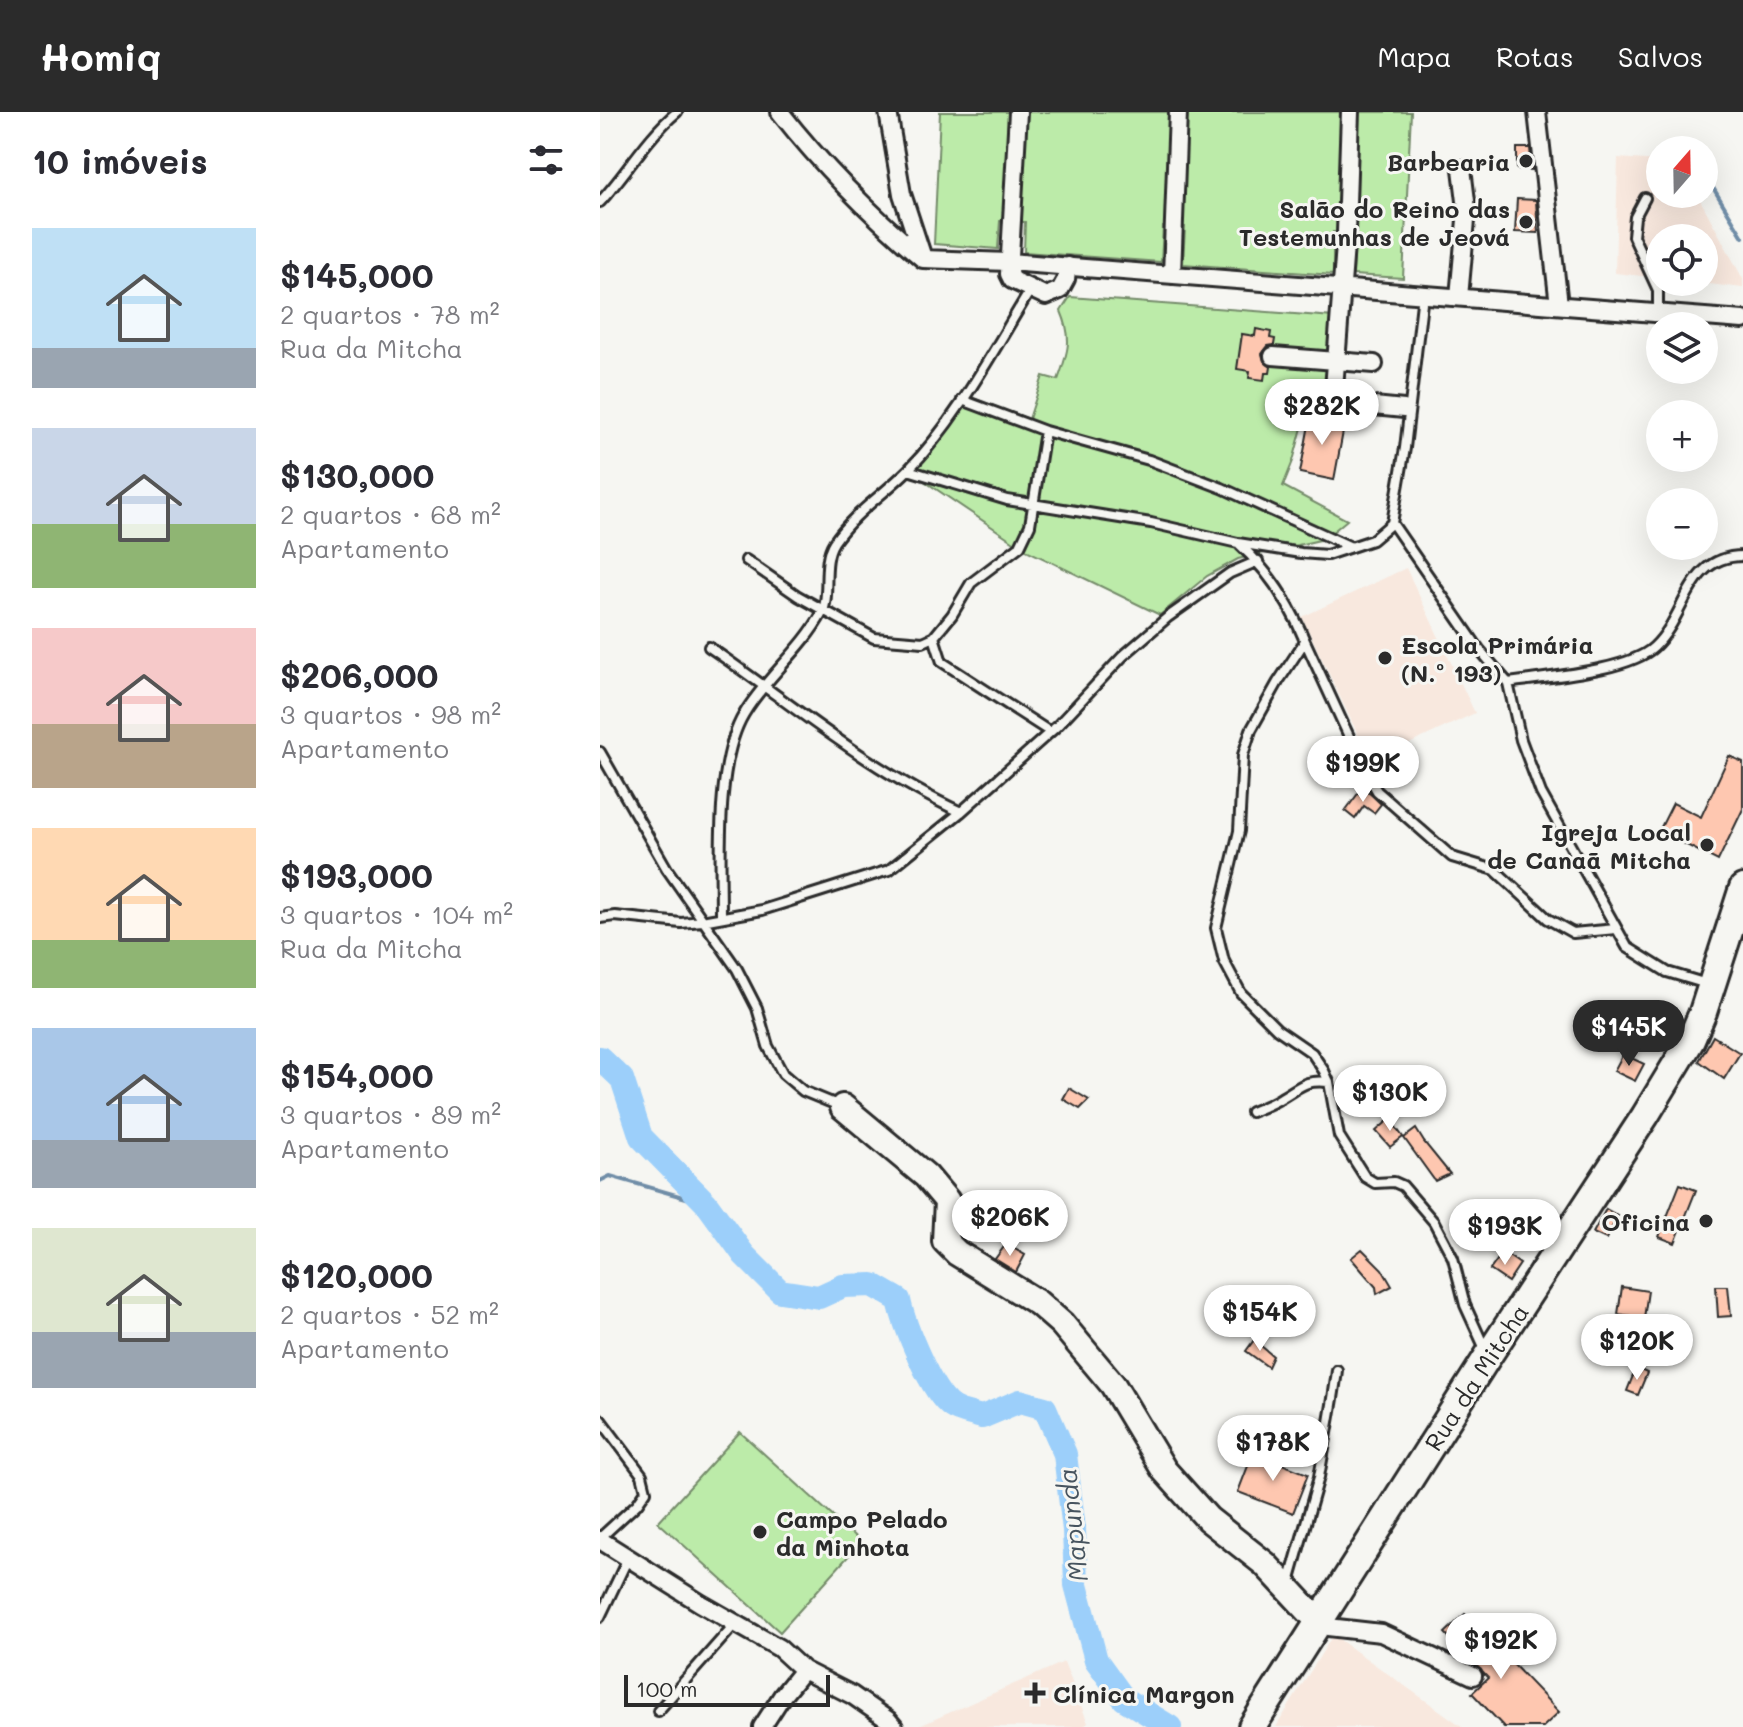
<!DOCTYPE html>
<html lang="pt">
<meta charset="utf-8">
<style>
body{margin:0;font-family:Mali,sans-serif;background:#f7f7f7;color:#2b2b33;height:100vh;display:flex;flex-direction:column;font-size:30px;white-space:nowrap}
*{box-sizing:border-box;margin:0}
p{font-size:26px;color:#7c7c81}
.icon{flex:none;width:44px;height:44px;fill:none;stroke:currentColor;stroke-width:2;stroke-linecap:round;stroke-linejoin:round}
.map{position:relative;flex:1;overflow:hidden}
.side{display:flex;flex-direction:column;background:#fff;width:600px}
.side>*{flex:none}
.needle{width:52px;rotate:20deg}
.buttons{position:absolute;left:1046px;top:24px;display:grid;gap:16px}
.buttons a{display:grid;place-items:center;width:72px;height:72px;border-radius:50%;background:#fff;box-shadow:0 8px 32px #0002;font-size:40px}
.scale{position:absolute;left:24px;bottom:20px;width:206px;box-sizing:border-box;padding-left:8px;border:4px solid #2b2b2b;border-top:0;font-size:22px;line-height:28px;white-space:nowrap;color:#2b2b2b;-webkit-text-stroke:6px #f6f6f2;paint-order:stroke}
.price{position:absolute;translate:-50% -68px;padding:0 18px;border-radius:28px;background:#fff;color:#222;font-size:26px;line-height:52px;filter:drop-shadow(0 2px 4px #0008)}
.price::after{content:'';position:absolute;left:50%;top:48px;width:24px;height:18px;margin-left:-12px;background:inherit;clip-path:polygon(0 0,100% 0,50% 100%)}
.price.active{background:#2b2b2b;color:#fff}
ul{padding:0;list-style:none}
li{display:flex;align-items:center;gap:24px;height:200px;padding:0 32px}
li span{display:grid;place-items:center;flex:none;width:224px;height:160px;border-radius:0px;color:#555}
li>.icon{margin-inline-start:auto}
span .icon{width:96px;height:96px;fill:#fffc;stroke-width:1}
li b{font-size:34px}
h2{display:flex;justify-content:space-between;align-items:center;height:96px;padding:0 32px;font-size:34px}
header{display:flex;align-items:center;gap:48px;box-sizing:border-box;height:112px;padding:0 40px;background:#2b2b2b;color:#fff}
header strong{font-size:38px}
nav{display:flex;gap:44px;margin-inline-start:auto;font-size:28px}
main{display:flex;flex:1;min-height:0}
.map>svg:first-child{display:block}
.built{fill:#f8e8de}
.green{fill:#bceba9;stroke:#748b6a;stroke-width:2}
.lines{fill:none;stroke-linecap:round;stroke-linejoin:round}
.stream{stroke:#6f8da7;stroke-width:4}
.river{stroke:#9ccffa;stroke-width:24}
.building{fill:#fec7b0;stroke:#2b2b2b;stroke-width:2}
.lane-casing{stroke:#2b2b2b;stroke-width:14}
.street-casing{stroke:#2b2b2b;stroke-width:22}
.secondary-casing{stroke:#2b2b2b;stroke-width:30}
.primary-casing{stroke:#2b2b2b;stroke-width:32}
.lane{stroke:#f6f6f2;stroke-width:8}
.street{stroke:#f6f6f2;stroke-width:16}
.secondary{stroke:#f6f6f2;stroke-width:24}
.primary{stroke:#f6f6f2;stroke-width:26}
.poi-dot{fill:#2b2b2b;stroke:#f6f6f2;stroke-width:3}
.labels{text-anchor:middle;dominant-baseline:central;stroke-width:6;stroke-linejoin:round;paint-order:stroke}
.poi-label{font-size:24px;font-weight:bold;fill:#2b2b2b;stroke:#f6f6f2;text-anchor:end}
.street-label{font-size:24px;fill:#2b2b2b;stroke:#f6f6f2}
.water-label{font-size:26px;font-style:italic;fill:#47545f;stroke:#f6f6f2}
</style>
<header>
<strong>Homiq</strong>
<nav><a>Mapa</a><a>Rotas</a><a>Salvos</a></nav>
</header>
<main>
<section class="side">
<h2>10 imóveis<svg class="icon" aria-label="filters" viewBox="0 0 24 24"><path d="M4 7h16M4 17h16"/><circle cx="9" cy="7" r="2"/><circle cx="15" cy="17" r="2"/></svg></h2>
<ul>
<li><span style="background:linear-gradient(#bfe0f5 75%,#9aa5b1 0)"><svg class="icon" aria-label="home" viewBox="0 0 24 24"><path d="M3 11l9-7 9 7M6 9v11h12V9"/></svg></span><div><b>$145,000</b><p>2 quartos · 78 m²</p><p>Rua da Mitcha</p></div></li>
<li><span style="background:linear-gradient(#c9d6e8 60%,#8fb573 0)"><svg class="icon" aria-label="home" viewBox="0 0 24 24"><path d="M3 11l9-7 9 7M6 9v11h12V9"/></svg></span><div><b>$130,000</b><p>2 quartos · 68 m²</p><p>Apartamento</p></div></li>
<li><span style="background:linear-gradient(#f6c9c9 60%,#b9a48a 0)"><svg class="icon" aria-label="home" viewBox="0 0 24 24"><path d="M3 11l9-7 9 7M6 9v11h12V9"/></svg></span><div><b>$206,000</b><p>3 quartos · 98 m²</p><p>Apartamento</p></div></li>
<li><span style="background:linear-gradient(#ffd9b3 70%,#8fb573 0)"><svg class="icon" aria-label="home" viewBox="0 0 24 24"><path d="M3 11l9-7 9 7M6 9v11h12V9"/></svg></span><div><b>$193,000</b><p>3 quartos · 104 m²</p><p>Rua da Mitcha</p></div></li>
<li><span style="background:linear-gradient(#a9c7e8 70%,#9aa5b1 0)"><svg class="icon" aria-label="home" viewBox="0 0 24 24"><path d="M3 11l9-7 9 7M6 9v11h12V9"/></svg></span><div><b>$154,000</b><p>3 quartos · 89 m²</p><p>Apartamento</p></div></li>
<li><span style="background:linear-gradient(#dfe7d0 65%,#9aa5b1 0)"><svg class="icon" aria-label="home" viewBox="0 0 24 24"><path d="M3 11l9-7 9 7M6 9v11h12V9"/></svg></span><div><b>$120,000</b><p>2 quartos · 52 m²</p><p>Apartamento</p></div></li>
</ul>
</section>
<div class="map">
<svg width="1143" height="1615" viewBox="0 0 1143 1615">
<rect width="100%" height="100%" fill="#f6f6f2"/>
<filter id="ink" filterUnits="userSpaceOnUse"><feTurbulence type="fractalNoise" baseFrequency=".0125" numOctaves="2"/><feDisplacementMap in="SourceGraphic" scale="16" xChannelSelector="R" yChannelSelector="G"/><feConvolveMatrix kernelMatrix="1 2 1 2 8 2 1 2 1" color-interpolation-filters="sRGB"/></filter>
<g filter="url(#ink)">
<!-- built -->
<path class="built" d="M1018,46L1060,49V82H1097L1143,167V176L1092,170H1104V126H1060V166L1015,161Z
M806,456L875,601L771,650L702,505Z
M733,1523L863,1615H676Z
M464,1550L488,1611L483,1615H317Z"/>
<!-- green -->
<path class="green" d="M340,0H811L803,166L753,163L755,120H733V163L583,152L585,115H563L561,150L424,140L425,110L400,109L398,137L334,132Z
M470,185L734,205L728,290H709L693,349L683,374L747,408L724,427L638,447L607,464L560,503L426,438L308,358L362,288L371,291L373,286L429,307L443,264L458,268C468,240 473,227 461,199Z
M140,1320L261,1430L180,1520L58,1410Z"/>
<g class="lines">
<!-- stream -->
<path class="stream" d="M1112,74L1143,125
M0,1069L10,1064L107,1092"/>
<!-- river -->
<path class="river" d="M0,946L22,967L41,1025L107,1092L144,1143L180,1179L219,1185L243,1174L273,1173L299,1188C304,1213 331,1281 352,1295C359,1300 373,1302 382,1305L420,1289L445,1296L465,1342L474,1418L476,1473L496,1548L524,1587L570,1615"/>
</g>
<!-- building -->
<path class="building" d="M917,36H930L932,58L917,57Z
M917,87L936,88L938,121L915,120Z
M656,217L671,220L670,226L675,227L674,233L668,234L662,242L664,249L671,255L670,261H665L664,268L649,266L650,259L637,257L642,222L655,224Z
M711,302L745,309L734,368L700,361Z
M1129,644L1143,650V697L1118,749L1059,719L1073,691L1101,705Z
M763,675L781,692L774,701L764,694L755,707L745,699Z
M1113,924L1140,941L1124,967L1099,949Z
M1023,942L1044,952L1035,969L1014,959Z
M469,976L489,988L480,997L463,987Z
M790,1007L803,1025L790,1035L776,1019Z
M816,1017L824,1030L850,1062L835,1069L804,1026Z
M1080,1072L1096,1078L1075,1131L1059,1125Z
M1006,1097L1018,1104L1006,1127L993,1121Z
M406,1132L425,1143L416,1160L395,1147Z
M762,1137L782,1157L792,1174L777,1182L776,1175L751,1146Z
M903,1140L920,1152L908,1170L890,1158Z
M1116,1174H1128L1131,1204L1118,1205Z
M1022,1175L1048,1179L1044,1206L1018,1202Z
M654,1228L673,1244L668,1255L646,1239Z
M1036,1256L1047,1261L1038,1283L1027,1279Z
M653,1341L708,1362L693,1401L638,1380Z
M865,1502L959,1600L943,1615H904L872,1581L888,1566L845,1521Z"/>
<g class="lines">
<defs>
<path id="lane" d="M1045,86L1035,105L1033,124L1058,178V201
M0,90C27,61 46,26 77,0
M823,182L805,336L792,411L879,537L908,571L921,628L941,681L1027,835L1067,860L1107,872
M362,288L445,319L549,348L622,376L751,435
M308,358L407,388L551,411L638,431L701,441L727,443L772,428L792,411
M638,431C668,458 690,492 705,529L678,570L651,618L643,643L639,719L616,816L624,849L641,881L677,917L712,941L724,959L729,970L739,1024L765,1065L775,1071L794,1070L803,1074L834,1110L853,1146L865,1193L886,1239
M146,448L198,484L274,526L323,530L334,525L352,503L371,471L420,434L430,413L445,319
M334,525L342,550L450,620
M705,529L764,657L777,679L852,745L895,758L948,807L973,821L1016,817
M109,535C192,592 269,658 361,700
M908,571C945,565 1029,559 1054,535C1088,503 1086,444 1143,444
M0,640L67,757L137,857L157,896L168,934L183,962L203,979L242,995
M121,805C121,749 115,650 144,602C165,566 202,538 222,501C231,483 221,450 234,430C254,401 283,383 308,358C357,308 394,237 431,177
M0,806L15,804L81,811L102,809L162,798L289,758L361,700L457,614L523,544L568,505L630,461L658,449
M651,1000C661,996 672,992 681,986C701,975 704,967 729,970
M0,1307L42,1363L46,1379L37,1392L0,1426
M689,1471L719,1365C725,1329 733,1294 737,1258
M0,1505L28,1446
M58,1599L135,1512"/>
<path id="street" d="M180,0C223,55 270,102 323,147
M288,0L302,82L323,146
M418,0L409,162L412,168L446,184L460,178L466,167L468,154
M750,0L746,120L733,290L804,297
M937,0L959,193
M323,147L409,150L1143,208
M572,163L578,0
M859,185L867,97L862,57
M673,244L774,252
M0,1428L100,1491L179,1536L203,1558L252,1583L288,1608L294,1615
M720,1511L728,1515L781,1521L873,1564
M162,1615L182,1584L203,1558"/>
<path id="secondary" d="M243,995L326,1064L347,1089L345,1129L357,1141L438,1191L462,1212L513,1273L564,1358L608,1407L665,1452L720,1511"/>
<path id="primary" d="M652,1615L888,1244L1045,1004L1091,928L1103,900L1143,776"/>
</defs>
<!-- lane casing -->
<use href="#lane" class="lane-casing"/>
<!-- street casing -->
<use href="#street" class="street-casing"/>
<!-- secondary casing -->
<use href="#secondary" class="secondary-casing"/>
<!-- primary casing -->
<use href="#primary" class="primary-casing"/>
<!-- lane -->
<use href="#lane" class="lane"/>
<!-- street -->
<use href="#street" class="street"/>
<!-- secondary -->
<use href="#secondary" class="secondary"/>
<!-- primary -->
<use href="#primary" class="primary"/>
</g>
</g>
<!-- markers -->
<g class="poi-dot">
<circle cx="926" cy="49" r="8"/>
<circle cx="926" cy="110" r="8"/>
<circle cx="785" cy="546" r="8"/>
<circle cx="1107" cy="733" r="8"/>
<circle cx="1106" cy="1109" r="8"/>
<circle cx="160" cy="1420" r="8"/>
<path d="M431 1569h8v8h8v8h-8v8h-8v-8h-8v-8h8z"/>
</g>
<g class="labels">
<!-- poi labels -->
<g class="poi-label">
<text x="910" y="49">Barbearia</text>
<text x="910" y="96">Salão do Reino das<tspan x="910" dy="28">Testemunhas de Jeová</tspan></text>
<text x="801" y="532" text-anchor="start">Escola Primária<tspan x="801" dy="28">(N.º 193)</tspan></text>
<text x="1091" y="719">Igreja Local<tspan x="1091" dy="28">de Canaã Mitcha</tspan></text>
<text x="1090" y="1109">Oficina</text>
<text x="176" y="1406" text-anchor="start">Campo Pelado<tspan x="176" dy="28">da Minhota</tspan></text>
<text x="453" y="1581" text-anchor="start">Clínica Margon</text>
</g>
<!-- street labels -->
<g class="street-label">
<text transform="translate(876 1265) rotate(-57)">Rua da Mitcha</text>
</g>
<!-- water labels -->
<g class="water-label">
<text transform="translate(472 1413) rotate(-96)">Mapunda</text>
</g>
</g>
</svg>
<div class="buttons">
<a><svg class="needle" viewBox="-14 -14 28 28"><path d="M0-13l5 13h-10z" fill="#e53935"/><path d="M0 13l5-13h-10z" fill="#7c7c81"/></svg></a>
<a><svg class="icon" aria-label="locate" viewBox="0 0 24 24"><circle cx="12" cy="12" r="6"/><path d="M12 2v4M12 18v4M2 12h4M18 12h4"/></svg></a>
<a><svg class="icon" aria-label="layers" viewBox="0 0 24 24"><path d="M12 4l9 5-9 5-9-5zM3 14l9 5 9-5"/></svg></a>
<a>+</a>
<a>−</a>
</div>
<div class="scale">100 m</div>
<b class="price" style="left:722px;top:335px">$282K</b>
<b class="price" style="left:763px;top:692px">$199K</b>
<b class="price active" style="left:1029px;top:956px">$145K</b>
<b class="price" style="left:790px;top:1021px">$130K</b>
<b class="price" style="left:410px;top:1146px">$206K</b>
<b class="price" style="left:905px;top:1155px">$193K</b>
<b class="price" style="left:660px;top:1241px">$154K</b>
<b class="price" style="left:1037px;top:1270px">$120K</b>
<b class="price" style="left:673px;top:1371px">$178K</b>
<b class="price" style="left:901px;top:1569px">$192K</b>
</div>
</main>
